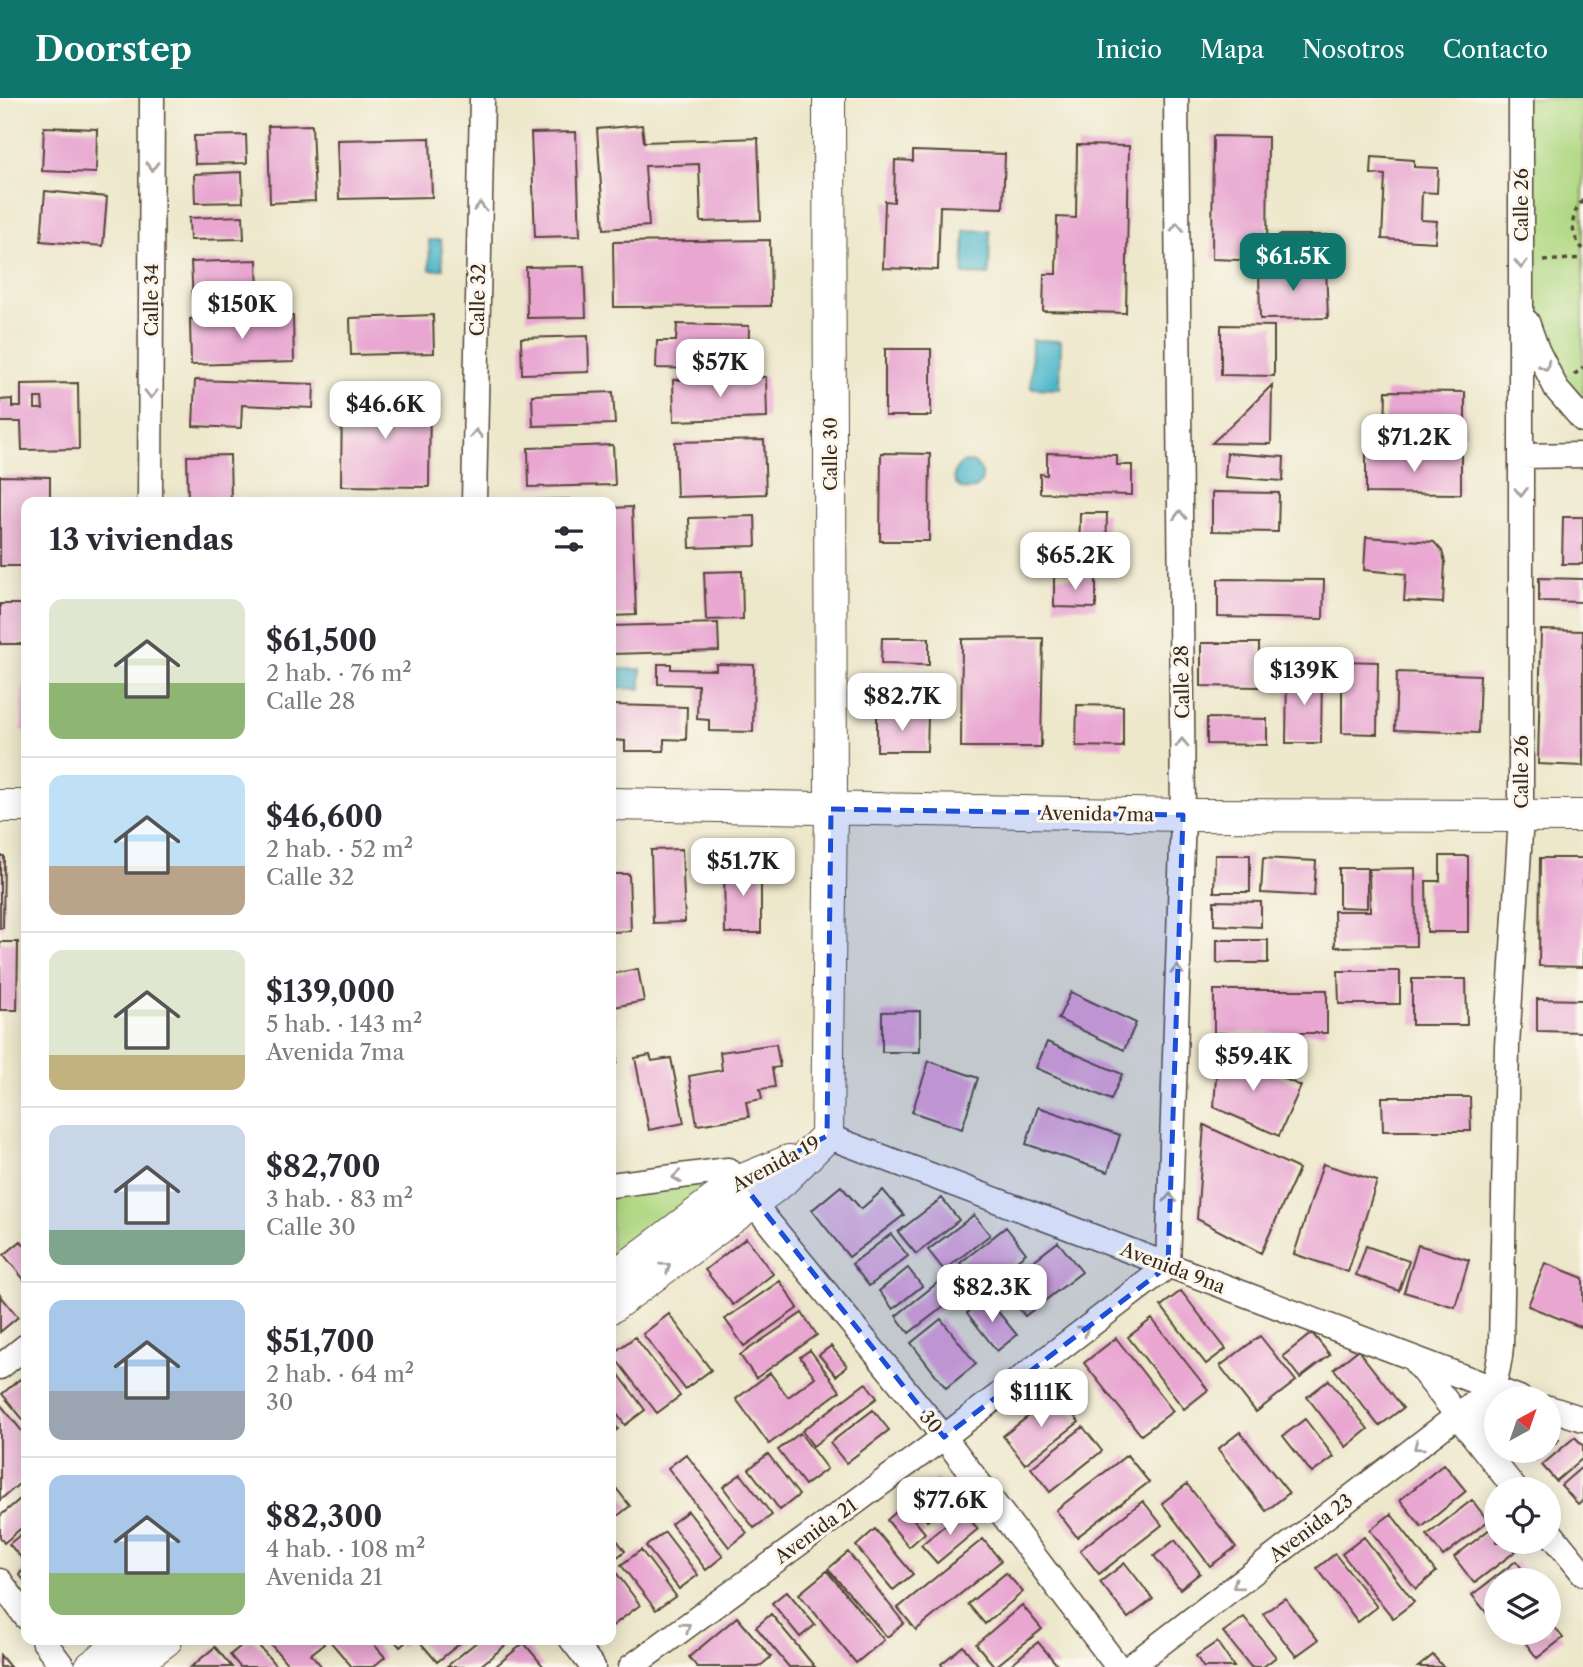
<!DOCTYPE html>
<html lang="es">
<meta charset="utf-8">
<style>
body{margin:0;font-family:"Libre Caslon Text",serif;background:#f7f7f7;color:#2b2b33;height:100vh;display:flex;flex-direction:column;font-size:26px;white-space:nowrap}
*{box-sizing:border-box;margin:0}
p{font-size:23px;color:#7c7c81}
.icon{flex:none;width:38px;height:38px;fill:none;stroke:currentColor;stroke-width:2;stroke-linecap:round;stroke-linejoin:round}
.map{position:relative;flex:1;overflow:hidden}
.side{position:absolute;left:21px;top:399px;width:595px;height:1148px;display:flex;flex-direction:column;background:#fff;border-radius:14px;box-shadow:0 4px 18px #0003}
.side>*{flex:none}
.needle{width:46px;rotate:40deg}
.tools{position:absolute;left:1484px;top:1288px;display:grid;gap:14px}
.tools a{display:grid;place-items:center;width:77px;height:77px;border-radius:50%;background:#fff;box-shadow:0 4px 18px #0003;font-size:35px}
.price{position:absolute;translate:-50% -60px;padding:0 16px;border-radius:14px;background:#fff;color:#222;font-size:23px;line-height:46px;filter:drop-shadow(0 2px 4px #0008)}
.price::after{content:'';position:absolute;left:50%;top:42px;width:21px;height:16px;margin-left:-10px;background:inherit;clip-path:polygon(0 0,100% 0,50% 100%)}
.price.selected{background:#0f766e;color:#fff}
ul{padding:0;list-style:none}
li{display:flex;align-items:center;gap:21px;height:175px;padding:0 28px}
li+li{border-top:2px solid #e1e1e2}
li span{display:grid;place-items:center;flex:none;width:196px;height:140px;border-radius:14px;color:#555}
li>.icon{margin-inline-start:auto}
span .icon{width:84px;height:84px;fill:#fffc;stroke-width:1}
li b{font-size:30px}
h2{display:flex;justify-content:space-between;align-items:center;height:84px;padding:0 28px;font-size:30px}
header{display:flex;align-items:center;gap:42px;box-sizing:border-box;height:98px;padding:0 35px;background:#0f766e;color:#fff}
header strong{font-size:33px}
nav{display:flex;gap:38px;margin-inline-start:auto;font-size:24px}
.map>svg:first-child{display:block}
.green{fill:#b0d883;stroke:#768150;stroke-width:2}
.water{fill:#4eb7cb;stroke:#447074;stroke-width:2}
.building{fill:#e8a6d1;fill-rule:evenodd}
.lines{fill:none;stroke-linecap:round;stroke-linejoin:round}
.minor-casing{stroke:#564638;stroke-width:27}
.major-casing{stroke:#564638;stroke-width:34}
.path{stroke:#564638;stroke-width:3.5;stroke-dasharray:5 5;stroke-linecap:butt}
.minor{stroke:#fff;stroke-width:24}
.major{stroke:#fff;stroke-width:32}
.oneway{stroke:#a79f9a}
.marked{fill:#1d4ed8;fill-opacity:0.2;stroke:#1d4ed8;stroke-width:5;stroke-dasharray:14 9;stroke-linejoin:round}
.labels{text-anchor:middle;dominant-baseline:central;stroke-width:6;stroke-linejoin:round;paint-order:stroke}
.street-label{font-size:19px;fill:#3b2a1e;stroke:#fbf7ec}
</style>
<header>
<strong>Doorstep</strong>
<nav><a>Inicio</a><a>Mapa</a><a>Nosotros</a><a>Contacto</a></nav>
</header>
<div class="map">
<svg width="1583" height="1569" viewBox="0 0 1583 1569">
<rect width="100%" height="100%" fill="#fbf7ec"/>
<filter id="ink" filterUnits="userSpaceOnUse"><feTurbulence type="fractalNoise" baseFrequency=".0143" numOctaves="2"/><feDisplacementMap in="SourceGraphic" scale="14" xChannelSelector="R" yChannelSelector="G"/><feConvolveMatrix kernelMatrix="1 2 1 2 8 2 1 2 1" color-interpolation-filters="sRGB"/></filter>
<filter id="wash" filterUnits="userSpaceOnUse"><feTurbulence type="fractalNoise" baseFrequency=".00686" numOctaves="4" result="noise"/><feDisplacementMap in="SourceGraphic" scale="28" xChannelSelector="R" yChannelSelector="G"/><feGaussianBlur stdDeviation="1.57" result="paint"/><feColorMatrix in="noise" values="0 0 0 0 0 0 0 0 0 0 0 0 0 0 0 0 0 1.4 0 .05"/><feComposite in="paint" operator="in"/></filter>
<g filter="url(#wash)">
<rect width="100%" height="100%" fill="#ede7cb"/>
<!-- green -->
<path class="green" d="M1521,0H1583V322L1521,207Z
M697,1084L702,1094L611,1168V1096Z"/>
<!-- water -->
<path class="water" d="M965,132L990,133L989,177L963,176Z
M429,142H441L443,171L430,172Z
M1032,242L1061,243L1060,291L1031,290Z
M954 378a14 14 0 1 1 28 0a14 14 0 1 1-28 0Z
M611,571H641V591L611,590Z"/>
<g id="blocks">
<!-- building -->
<path class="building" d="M312,27L315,103L270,105L268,28Z
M642,27L644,44L758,40L761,122L701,124L699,66L645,68L649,128L604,131L597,31Z
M44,29L97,31L96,75L42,73Z
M576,34L580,138L535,139L531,35Z
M246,37L247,65L195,66L194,38Z
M1213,38L1268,39L1267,163L1212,161Z
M430,40L432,99L339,101L337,42Z
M1077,47L1129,48L1126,215L1043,213L1044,176H1056L1057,119L1076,120Z
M913,53L1005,56L1003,110L940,108L938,172L883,170L885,103L894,104L895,62L913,63Z
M1372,59L1414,62V69L1438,70L1437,95L1422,94L1421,122L1437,123L1435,144L1382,141L1385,77L1371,76Z
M242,74L243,104L195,105L194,76Z
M45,93L107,99L103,148L41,143Z
M243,118L244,141L190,142L189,120Z
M1279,137H1331V160H1279Z
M770,142L771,208L614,209L613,144Z
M257,162L258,202L193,204L191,164Z
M584,168L586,219L527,220L526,169Z
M1326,169L1328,220L1260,221L1259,170Z
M433,217L434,255L351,257L350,220Z
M293,218L294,264L191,267L190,221Z
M677,226L749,228L748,272L656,270L657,243H676Z
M1221,227L1274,228V278L1221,277Z
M588,238L589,274L522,276L521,240Z
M885,251H931V318H885Z
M766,279L767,320L674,323L673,282Z
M195,282L314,286L313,310L242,307L241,330L193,328Z
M78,285L79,351L22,352L21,324H0V302L12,301V309H21V286ZM35,300H42L43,311H35Z
M1272,287L1271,346L1212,345L1239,320Z
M1386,293L1465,294V337L1385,335Z
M613,294L615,326L533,328L532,297Z
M342,297L430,299L429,389L341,388Z
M764,342L766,396L677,399L675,344Z
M613,347L615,387L529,389L528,350Z
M881,355L930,356L929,443H880Z
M1047,355L1117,357V367H1132V397L1040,395V376L1047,377Z
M1227,355L1284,359L1283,383L1225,379Z
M1366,355L1461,356V396L1366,395Z
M230,357L231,404H188L187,358Z
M0,378L50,379V401H29V404H26V468H0Z
M1212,394L1279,395L1278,434L1212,433Z
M569,401V404H526V402Z
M632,409L636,517L611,518V410Z
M1080,415H1107L1106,465L1079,464Z
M755,418L756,448L690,450L689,420Z
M1563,419H1583V466H1562Z
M1366,439L1434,444L1442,453L1445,464L1443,505L1404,503L1406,476L1364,472Z
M742,473L743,521L706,522L704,474Z
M1054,479H1096V510L1054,509Z
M1539,480L1583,481V504L1539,503Z
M1218,481L1324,482L1323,521L1218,519Z
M0,506H26V546H0Z
M718,525L719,553L611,556V528Z
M1541,532L1583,533V668L1538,666Z
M882,540H929V567L881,566Z
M1043,540L1041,649H961L962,541Z
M1201,545H1259V589L1201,588Z
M1342,563L1378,564L1377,636L1342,635Z
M658,566H671V571L716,572V566L754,567L753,634L709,633V622L697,621L698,587L658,586Z
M1287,573H1322L1321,645H1286Z
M1397,574L1480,577L1478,635L1395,632Z
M22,589H26V633H22Z
M611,607L687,609L686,642L664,641V653H625V643L611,642Z
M1077,607L1123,608V649L1076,648Z
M877,618H928L927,653H877Z
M1207,620L1267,621V647L1207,646Z
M682,751L685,824L653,825L651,752Z
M1215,757H1250V794H1214Z
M0,758H4L3,830H0Z
M1440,758H1468V834H1427L1426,783H1440Z
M1263,760L1316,763L1314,798L1261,795Z
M1540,760H1583V869L1539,868Z
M724,766H761V835H725Z
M1339,770H1367V810L1339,809Z
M1415,770L1416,848L1335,849L1334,813H1370L1369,771Z
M611,776H629L631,833L611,834Z
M1214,803L1261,804V829L1214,827Z
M1217,842H1268V865H1217Z
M0,844H18L17,912H0Z
M638,871L644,903L614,909L611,876Z
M1338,873H1400V906H1339Z
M1412,881H1466L1467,927H1412Z
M1214,892H1327V935H1214Z
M1071,894L1136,925L1124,952L1058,921Z
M1537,901L1583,902V934L1537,933Z
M920,913V954H882V914Z
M611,915H616L617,964H611Z
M1047,944L1122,976L1111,1002L1036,970Z
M776,946L780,969L772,970L775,989L760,991L762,1001L746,1004L749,1019L697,1027L689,978L722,972L720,954Z
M1218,951L1301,988L1279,1038L1214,1009Z
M650,957L652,963L671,960L684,1025L649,1032L635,960Z
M929,963L978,980L962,1031L912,1014Z
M1382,999H1470L1471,1033H1383Z
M1038,1009L1120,1037L1108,1074L1026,1046Z
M1204,1027L1299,1071L1261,1155L1197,1121Z
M1323,1066L1377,1083L1348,1174L1294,1156Z
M841,1088L861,1111L883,1092L904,1117L849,1159L812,1112Z
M942,1100L959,1122L916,1156L898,1134Z
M974,1117L990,1137L944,1172L928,1152Z
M1006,1129L1026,1155L981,1191L960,1165Z
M891,1136L908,1158L869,1188L852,1166Z
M746,1140L773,1176L733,1207L705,1172Z
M21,1143L26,1149V1184L4,1157Z
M1058,1144L1082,1174L1025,1218L1001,1188Z
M1418,1147L1469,1162L1455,1209L1404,1194Z
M1366,1148L1409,1163L1399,1193L1356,1177Z
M1545,1165L1583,1180V1230L1528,1208Z
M908,1170L922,1188L893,1211L879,1193Z
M946,1178L960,1196L909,1235L896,1218Z
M780,1183L798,1210L744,1248L725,1221Z
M1181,1193L1226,1251L1206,1266L1161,1208Z
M0,1197L18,1219L0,1234Z
M987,1200L1017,1237L997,1253L967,1215Z
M802,1215L817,1237L756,1280L740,1257Z
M669,1216L711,1272L685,1291L643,1236Z
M941,1221L976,1266L946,1290L911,1245Z
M1152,1221L1208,1292L1184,1311L1128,1239Z
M1312,1235L1330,1257L1300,1280L1283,1258Z
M1260,1238L1296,1283L1256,1314L1220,1268Z
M635,1239L680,1298L657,1315L612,1256Z
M1116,1240L1173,1313L1141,1337L1084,1265Z
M831,1248L847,1268L836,1278L819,1257Z
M810,1252L840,1293L769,1346L736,1301L770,1275L788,1299L815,1279L800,1259Z
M1358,1252L1403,1310L1379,1328L1334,1271Z
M611,1266L645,1312L625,1327L611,1308Z
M20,1281L26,1289V1325L2,1296Z
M1329,1282L1368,1331L1346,1349L1307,1299Z
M866,1285L877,1300L813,1348L802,1333Z
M1057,1296L1079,1324L1025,1366L1003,1338Z
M0,1306L26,1338V1380L0,1402Z
M873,1312L889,1332L846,1365L830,1345Z
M611,1321L618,1331L611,1336Z
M1305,1321L1334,1359L1312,1375L1283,1338Z
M1083,1329L1102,1353L1050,1394L1031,1370Z
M1549,1330L1559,1342L1549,1351Z
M1240,1334L1289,1395L1266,1413L1218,1351Z
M800,1335L827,1371L805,1387L778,1352Z
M1575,1339L1583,1348V1360L1556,1383L1542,1367Z
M1530,1353H1547L1536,1362Z
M686,1356L747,1435L729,1449L668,1370Z
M768,1356L799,1397L780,1412L749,1371Z
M1127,1357L1149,1384L1077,1439L1056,1412Z
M1444,1366L1466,1393L1422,1429L1400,1402Z
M1583,1368V1402L1578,1406L1561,1387Z
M741,1376L772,1417L754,1430L723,1389Z
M937,1380L954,1401L927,1423L909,1402Z
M1187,1386L1236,1449L1210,1468L1162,1405Z
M616,1390L630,1408L611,1423V1395Z
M26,1396V1426L4,1445L0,1439V1418Z
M1472,1402L1488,1423L1443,1458L1427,1437Z
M1143,1403L1162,1427L1099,1476L1080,1452Z
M903,1408L925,1435L909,1449L887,1422Z
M688,1413L723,1458L706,1472L671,1426Z
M962,1413L978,1431L937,1465L921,1447Z
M1391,1416L1436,1474L1416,1491L1370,1432Z
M1495,1427L1496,1444H1508L1516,1453L1474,1485L1454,1459Z
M875,1431L913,1476L893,1492L856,1448Z
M26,1432V1463L25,1464L9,1446Z
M611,1434L625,1453L611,1464Z
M665,1434L698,1477L679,1491L646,1448Z
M1364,1439L1414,1504L1393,1520L1342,1456Z
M983,1441L1001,1463L916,1532L898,1510Z
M1175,1442L1200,1475L1180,1491L1154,1458Z
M641,1452L676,1498L656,1512L621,1467Z
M848,1454L904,1525L887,1539L828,1471Z
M1335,1456L1377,1509L1358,1524L1317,1470Z
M1516,1463L1531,1482H1496V1512L1489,1518L1472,1497Z
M1125,1465L1153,1501L1128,1520L1100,1484Z
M26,1470V1485L19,1476Z
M615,1473L640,1507L611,1529V1477Z
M827,1473L884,1542L856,1565L799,1496Z
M1006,1475L1023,1494L985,1526L968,1506Z
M787,1493L815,1527L800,1539L772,1505Z
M1285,1500L1318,1542L1296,1558L1263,1516Z
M1022,1507L1042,1531L995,1569L976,1546Z
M771,1516L815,1569H789L756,1529Z
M737,1519L771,1559L759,1569H697L689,1559Z
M1244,1519L1276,1559L1263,1569H1251L1223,1534Z
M1549,1522L1563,1540L1537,1560L1518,1535H1549Z
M248,1542H254L277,1569H240L230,1557Z
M267,1542H321L324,1546L311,1556L322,1569H290Z
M329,1542H370L385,1559L373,1569H352Z
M394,1542H408L400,1549Z
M422,1542H464L437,1564L420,1544Z
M479,1542H512L479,1569H446Z
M1038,1544L1059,1569H1008Z
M1217,1544L1234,1569H1203L1196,1558Z
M524,1545L544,1569H499L497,1567Z
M963,1548L980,1569H943L941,1566Z
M215,1549L232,1569H191Z
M0,1557L10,1569H0Z
M1433,1557L1443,1569H1418Z"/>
</g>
</g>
<g filter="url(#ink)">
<use href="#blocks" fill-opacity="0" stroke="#564638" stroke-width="2"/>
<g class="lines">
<defs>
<path id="minor" d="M1527,224L1537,252L1557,292L1583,322
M1521,358L1583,357
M150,404L152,0
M474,404L482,0
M827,1038L1519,1300
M611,1087L728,1072L740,1083L753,1105L944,1339L1118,1569
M1414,1262L1515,1391
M0,1269L26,1248
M1549,1310L1583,1321
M1479,1343C1473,1317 1483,1313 1492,1291C1497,1277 1500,1262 1501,1248L1507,948L1521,719V0
M1549,1433L1583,1475
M0,1483L26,1519
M43,1542L63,1569
M572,1542L593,1569
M631,1569L944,1339L1168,1168L1183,717L1176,0
M1130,1569L1488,1294"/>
<path id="major" d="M611,706L1183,717L1583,718
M0,708H26
M827,1038L831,711L829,0
M611,1181L740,1083L789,1063
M611,1209L782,1083L827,1038
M91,1569L127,1542
M130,1569L166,1542"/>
</defs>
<!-- minor casing -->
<use href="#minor" class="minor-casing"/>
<!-- major casing -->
<use href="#major" class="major-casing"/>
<!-- path -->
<path class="path" d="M1583,102C1570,117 1569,135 1583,151
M1543,163L1583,160
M1574,277L1583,269"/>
<!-- minor -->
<use href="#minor" class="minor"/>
<!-- major -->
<use href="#major" class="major"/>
</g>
<!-- one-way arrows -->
<defs><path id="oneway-chevron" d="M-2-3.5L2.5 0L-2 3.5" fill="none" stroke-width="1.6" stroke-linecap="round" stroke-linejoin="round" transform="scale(1.75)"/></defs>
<g class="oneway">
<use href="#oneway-chevron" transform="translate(152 68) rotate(90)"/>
<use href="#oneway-chevron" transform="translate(480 109) rotate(-89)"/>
<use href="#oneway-chevron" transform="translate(1177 129) rotate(-91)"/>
<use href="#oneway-chevron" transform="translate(1521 166) rotate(90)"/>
<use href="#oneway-chevron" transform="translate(1545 268) rotate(63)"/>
<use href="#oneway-chevron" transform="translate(151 296) rotate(90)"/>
<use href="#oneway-chevron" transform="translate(476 336) rotate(-89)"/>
<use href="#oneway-chevron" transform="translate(1521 394) rotate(90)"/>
<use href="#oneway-chevron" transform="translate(1180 417) rotate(-91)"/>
<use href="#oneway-chevron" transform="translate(1182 645) rotate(-91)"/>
<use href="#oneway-chevron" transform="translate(1177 872) rotate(-88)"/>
<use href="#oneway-chevron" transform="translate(677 1079) rotate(173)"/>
<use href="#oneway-chevron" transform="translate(1170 1100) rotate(-88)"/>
<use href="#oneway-chevron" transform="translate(666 1169) rotate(-36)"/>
<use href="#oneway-chevron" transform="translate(1084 1232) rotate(-37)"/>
<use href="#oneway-chevron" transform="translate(1418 1348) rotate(143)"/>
<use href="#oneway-chevron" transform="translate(1237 1487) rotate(143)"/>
<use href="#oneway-chevron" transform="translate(686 1529) rotate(-36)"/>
</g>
</g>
<!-- marked area -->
<path class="marked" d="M831,711L1183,717L1168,1168L944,1339L740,1083L827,1038Z"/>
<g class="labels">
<!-- street labels -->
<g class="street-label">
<text transform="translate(1521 107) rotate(-90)">Calle 26</text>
<text transform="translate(151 202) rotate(-90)">Calle 34</text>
<text transform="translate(478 202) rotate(-89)">Calle 32</text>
<text transform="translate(830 356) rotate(-90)">Calle 30</text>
<text transform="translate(1182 584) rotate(-91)">Calle 28</text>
<text transform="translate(1521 674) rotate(-90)">Calle 26</text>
<text transform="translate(1097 716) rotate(1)">Avenida 7ma</text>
<text transform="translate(776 1066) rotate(-28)">Avenida 19</text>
<text transform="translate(1173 1170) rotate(21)">Avenida 9na</text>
<text transform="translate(931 1324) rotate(51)">30</text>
<text transform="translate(1311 1430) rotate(-37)">Avenida 23</text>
<text transform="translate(816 1433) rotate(-36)">Avenida 21</text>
</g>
</g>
</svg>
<div class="tools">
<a><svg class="needle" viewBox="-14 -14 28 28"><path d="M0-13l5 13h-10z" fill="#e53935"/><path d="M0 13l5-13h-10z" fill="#7c7c81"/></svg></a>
<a><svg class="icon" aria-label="locate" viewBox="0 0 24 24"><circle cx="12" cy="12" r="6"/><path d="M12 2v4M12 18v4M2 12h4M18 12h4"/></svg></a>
<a><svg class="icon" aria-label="layers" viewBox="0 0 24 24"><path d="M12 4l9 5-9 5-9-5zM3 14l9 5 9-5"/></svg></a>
</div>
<b class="price selected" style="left:1293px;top:195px">$61.5K</b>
<b class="price" style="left:242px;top:243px">$150K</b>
<b class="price" style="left:720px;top:301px">$57K</b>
<b class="price" style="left:385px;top:343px">$46.6K</b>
<b class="price" style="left:1414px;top:376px">$71.2K</b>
<b class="price" style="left:1075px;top:494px">$65.2K</b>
<b class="price" style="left:1304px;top:609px">$139K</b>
<b class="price" style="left:902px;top:635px">$82.7K</b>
<b class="price" style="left:743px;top:800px">$51.7K</b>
<b class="price" style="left:1253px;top:995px">$59.4K</b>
<b class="price" style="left:992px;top:1226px">$82.3K</b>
<b class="price" style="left:1041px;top:1331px">$111K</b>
<b class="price" style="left:950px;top:1439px">$77.6K</b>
<section class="side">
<h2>13 viviendas<svg class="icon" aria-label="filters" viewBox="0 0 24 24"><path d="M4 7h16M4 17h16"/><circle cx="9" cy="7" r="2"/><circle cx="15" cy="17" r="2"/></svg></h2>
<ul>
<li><span style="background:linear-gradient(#dfe7d0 60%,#8fb573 0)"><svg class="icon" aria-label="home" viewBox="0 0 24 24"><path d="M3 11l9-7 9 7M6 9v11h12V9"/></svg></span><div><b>$61,500</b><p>2 hab. · 76 m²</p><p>Calle 28</p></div></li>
<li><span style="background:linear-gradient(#bfe0f5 65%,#b9a48a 0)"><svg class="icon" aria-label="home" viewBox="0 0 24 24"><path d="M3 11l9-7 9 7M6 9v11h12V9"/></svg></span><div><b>$46,600</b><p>2 hab. · 52 m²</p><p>Calle 32</p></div></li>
<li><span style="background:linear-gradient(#dfe7d0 75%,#c2b280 0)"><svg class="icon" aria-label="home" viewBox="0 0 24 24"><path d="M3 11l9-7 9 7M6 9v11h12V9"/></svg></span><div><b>$139,000</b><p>5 hab. · 143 m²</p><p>Avenida 7ma</p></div></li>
<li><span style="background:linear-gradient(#c9d6e8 75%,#7fa58c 0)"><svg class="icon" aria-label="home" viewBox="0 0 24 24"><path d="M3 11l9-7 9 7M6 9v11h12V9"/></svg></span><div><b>$82,700</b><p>3 hab. · 83 m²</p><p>Calle 30</p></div></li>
<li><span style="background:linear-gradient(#a9c7e8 65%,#9aa5b1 0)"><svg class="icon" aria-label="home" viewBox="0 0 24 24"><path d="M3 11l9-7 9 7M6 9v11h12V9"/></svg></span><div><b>$51,700</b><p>2 hab. · 64 m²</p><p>30</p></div></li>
<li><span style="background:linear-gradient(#a9c7e8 70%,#8fb573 0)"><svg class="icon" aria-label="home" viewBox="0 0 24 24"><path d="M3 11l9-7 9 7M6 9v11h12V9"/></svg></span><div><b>$82,300</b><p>4 hab. · 108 m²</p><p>Avenida 21</p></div></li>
</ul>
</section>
</div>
